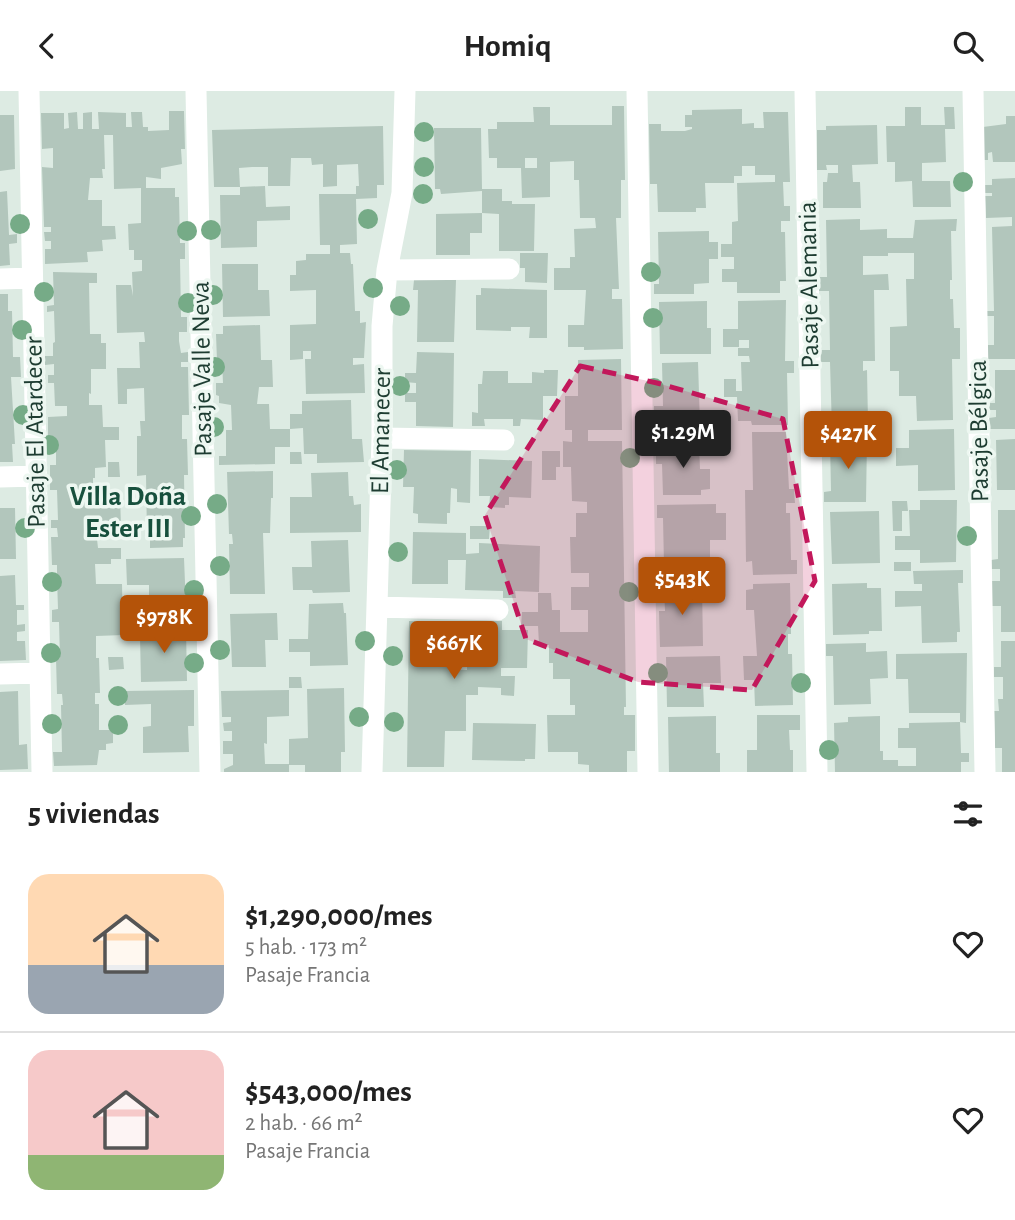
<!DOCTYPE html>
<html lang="es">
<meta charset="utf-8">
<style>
body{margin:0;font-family:"Alegreya Sans",sans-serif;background:#f2f2f2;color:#222;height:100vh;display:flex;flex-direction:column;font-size:26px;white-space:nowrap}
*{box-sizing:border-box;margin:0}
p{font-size:23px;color:#767676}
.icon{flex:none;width:38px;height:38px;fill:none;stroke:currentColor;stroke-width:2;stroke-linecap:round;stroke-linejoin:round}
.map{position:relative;height:681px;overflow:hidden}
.sheet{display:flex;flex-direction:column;background:#fff;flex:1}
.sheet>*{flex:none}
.price{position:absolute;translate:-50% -60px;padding:0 16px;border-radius:7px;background:#b45309;color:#fff;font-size:23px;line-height:46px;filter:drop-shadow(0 2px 4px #0008)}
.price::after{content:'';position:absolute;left:50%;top:42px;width:21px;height:16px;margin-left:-10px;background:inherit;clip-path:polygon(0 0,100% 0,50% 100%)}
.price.on{background:#222;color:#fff}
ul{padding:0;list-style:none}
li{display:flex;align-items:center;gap:21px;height:175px;padding:0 28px}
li+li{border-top:2px solid #e0e0e0}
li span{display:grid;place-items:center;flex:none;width:196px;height:140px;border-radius:21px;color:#555}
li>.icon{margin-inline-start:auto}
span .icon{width:84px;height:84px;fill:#fffc;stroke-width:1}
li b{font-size:30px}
h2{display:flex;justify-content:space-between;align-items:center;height:84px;padding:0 28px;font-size:30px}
header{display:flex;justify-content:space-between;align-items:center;height:91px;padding:0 28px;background:#fff;font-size:32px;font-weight:600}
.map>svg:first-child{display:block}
.building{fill:#b2c6bc;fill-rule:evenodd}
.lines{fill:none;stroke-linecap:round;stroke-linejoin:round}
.minor{stroke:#fff;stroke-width:21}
.tree{fill:#76ab87}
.marked{fill:#c2185b;fill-opacity:0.2;stroke:#c2185b;stroke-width:5;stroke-dasharray:14 9;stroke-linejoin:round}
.labels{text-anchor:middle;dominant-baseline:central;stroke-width:7;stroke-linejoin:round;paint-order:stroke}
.street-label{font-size:26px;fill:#1d3c31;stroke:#edf7f1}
.neighbourhood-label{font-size:28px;font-weight:bold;fill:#17503d;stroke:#edf7f1}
</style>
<header><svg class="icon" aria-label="back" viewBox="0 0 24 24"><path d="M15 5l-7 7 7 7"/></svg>Homiq<svg class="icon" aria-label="search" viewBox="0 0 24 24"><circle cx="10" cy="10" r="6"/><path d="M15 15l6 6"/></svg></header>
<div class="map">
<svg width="1015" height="681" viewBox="0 0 1015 681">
<rect width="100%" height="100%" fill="#ddebe3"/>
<!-- building -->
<path class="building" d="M612,15H624L625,89H621V127H616L619,198H612V208H622L623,258L584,259V256H568V234H584L586,199H554V177H570V166H575L574,138L596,137L595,127H580L579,89H574V70L550,71V106L522,107L521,77H497V67H489L488,38H497V31H534L533,16H550V34H612ZM525,67H537V77H525Z
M905,16H921V34H945L944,16H954L955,38H945L946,71L922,72V90H950L951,116H913L912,90L895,91V71H887L886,35H905Z
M742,18V33L754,32V37H764L763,21H788L790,91H783L784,115H790V130H781V141H785L786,190H780V202H737V191H722V178H734V166H721V153H732V131L738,130L737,92L775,91V84H755V75H742V85H734V92H705L706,117H696V121H658L657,93H650L649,33H661V40H685L692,38V36H685V24H692V19Z
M169,20H184L185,58H181L182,73L161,77V88L146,86V97H175V106H179L180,152H185V168H180L181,226H187V241H179V250L181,262L188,261V271H181V276H188L189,324H182V348H187L188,384H184L185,447H183V456L150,457V447H147L146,384L137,385V345H141L140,330H145L144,297L127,298V313H118L117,277H140L139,251H145L144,241L117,242L116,194H131L133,205L132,181L142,180V169H134V159H129L128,133L141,132V97L114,98L113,44H104L105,78H102L103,87H90L88,109H102V135H115L116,148L102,149L103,160L87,161L88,171L45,173V158H51V150H45L44,141H51V136H44L42,76L53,77V57L42,58L41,22H64V38L69,37L68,22L77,21L78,38H83V22L92,21V38H99L98,21L126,22V36H132L131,21H142L143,36H148V40L169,39Z
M0,24H14L15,78L0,80Z
M1006,25H1015V71H993L992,61L988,62V69H984L983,36L1006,33Z
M877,34L878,73L852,74L853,91H860L861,117H823V91H827L828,82H838V74H826L827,79H817V39H826V35Z
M383,35L384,94H377V107L356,108L357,153L340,154V162H350L351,173H353L355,220H360V232L366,231L364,267H353V274L364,273L365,302L306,303L305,268H311V260H303V268L290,269V234L316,233V199L290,200V184H296V170L306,169V163H330V154H320L319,103H356V95H359L358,73L337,74V95L323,96V73L312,74L311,67H291L290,95H268V76H252L239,77L240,96H214L212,39Z
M434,37H481L482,98H502V110H512V113H535L534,160H499V123L482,122V100L441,103L440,98H435Z
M1015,87V268H988L987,254H994V225H987V220H994L992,136L1012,135V126L986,127L985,105H992V102H985L984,94H992V88Z
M265,95L266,116L290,115V129L257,130V156L221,157L220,104H240V96Z
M7,100L9,144L17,143V152L9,153L10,174L0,175V101Z
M482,122V142H470V164H436V123Z
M860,128V139L887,138V147H913L915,129L957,128L956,140H951L952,189H950V208H953L954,237H960V268H952L953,329L917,330L916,305H899V280H890V236L907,235L906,188H914V162H888V165H863V184L888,183L889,199H874L875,270H863V280L867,279L868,331L861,332V339H832L830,271H821V259H830L829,200H819V186H827L826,129Z
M709,140V151H718V168H709V192L694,193V203H654V193H659L658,141Z
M520,162H548L547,192L525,191V177H520Z
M222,173H258V199H269L270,225L223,226Z
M53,181L97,182V192H89L90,243H101V252H106V278H91V303L89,302V314H102L103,336H119V349H105L106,376L95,377V387H93V405L120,404L121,436H106L107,448H97L98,457H121V468H111V473H95L96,493H122L123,544L96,545V567H99L100,602H95V613H99V639H113V652L106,653V659H99L97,674L54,675L53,661H62L61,614H63L62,603H57L56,568L60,567L59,531H52V519L58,518L57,487L52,488V483H57V474H52L51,446H58L57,437H51V429H58L57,399H50V374H56V350L48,351V326L67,325V315H55L54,292H48V284H54V273L45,274V265H53V252L55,251L54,220L47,221V215L54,214Z
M418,188L456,189L454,251H417L418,199H413L414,189Z
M481,197L547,199V247H529L530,236H511V240L476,239V204H481Z
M0,203H8V220H12L13,266H20L21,286H11L15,353H12L13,371H0Z
M786,209L785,270H794V282H787L788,334H752L751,330H738L737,306H724V288H736V300H742L741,271H750L749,265H738V257H749V249H739V256H723V238H738V210Z
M707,210V237H711V263H660L659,211Z
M260,234L261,269H272L273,296H259L257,313H269L270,338H290V323H302V310L351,309L352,348H362L364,371L317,372V363H304L303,337L290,338V356H275V373L219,374V365H226V339H232L231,314L219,312V305L216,304V292H223L222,270H217L216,243H223V235Z
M417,261L454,262L453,336L416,335V311H405V302H416V292L405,291V282H416Z
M621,268L622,339H588V350H622L626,616H624V624H635V660H627V681H589V674L578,673V661H548L547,624H575V614H570V588H553V572H549V554L539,553L538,535H521L522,521H538V502H551L552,519H560V541H588V519H571V496H589V482H571L570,446H576V422H587V411L572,410L571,376H563V350L572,351V339H565V305H578V269Z
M698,271L700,334L697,333V343H664L660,323H663V320L654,321V315H663L662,272Z
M544,279H558L557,305H543V329L521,328L520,335H513V328H484L485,335H472V321L478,322V293H482L483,280H508V292H532V281L544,282Z
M995,279H1015V338H989V327L996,326V319H988V312H995Z
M954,338L955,399L918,400V374L896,375V357H909V339Z
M752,341H786L789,398H794L795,412H786V422H790L791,469H797V483L753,484L752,470L746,471L745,399H753Z
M867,348L866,411H824V401L831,400L830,349Z
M1015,348V399H997L996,349Z
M699,353L700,378H710V398L701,399V404H663L662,373H656V365L662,364V354Z
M404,359L471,360L470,412L457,411V398L451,397L450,422H447V433L418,432V423L413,422L414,396H403Z
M542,360H560V376H556V389H542Z
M290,361H301L302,373H290Z
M479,368L532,370L531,407L509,406V414H505V417L489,416L490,405H479Z
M108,371H119L120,386H108Z
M273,380V407H271L270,442H263L265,503H230L229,453H233L232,443H229L227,381Z
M348,381L349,405H353L354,414L361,413V441L290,442V406H312L311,382Z
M920,409H957L956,471L920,472V459H895V445H910L909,419H920Z
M892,410H907L908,420H902V440H893Z
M716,413V422H726V449H710V472H700V484H667V474H664L663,427H657V414Z
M0,417H15L16,468H0Z
M998,419H1015V541H1001V515H992V490H1000V478H991V469L998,468Z
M879,420L880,472L832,473L830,421Z
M470,435H490L489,448H470Z
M413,441L466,442V463L479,462V452L540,455L539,501L515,500L516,507H503V500L465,499L466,469H448V493H412Z
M348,449L350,501L313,502L312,499H293L292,476H312L311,450Z
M184,467L186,517L149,518V494H127L126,468Z
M894,471H911V480H894Z
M963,479V492H958L960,541H957V551L922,552L921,515L895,516V500H922V493H914L913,480Z
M15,484L16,514H24V519H17V534L25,533V540L17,541V550H25L26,569L0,570V485Z
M790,492L791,543H788V563H792L793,614L755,615L754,589H744L743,565H757L754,519H746V499L753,498V493Z
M867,492V497H881L882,540H869V543L833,544L832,493Z
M702,495L703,555L660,556L659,520H665L664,496Z
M343,512L344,522H346L348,574L310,575V561H289V548H308L309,513Z
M277,522L278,549H265L266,576H232L230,523Z
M177,529L178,539L186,538L187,590L141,591L140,545H145V540L165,539V530Z
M409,530L448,531V578L467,579L468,530H502V539H528L527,577H501V585H515L514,605L501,604V597L478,596V604H466V640H445L444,676H407Z
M1001,550H1015V681H1002V657H995L994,620H999L998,608H1003V586H994V576H1001Z
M866,552V561L887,560L888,587L870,588L871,613L834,614L833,565H826V553Z
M967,562L966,632L960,631V622H909L908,588H896V563Z
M720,565L721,592H703L704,616H667L666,566Z
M108,566H123L124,578L109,579Z
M289,586H301L302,597H289Z
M344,597L345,661H341V681H305V674H289V681H224V678L233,674V663H223V650H232V640H224L223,632L231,631V626H222L221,600L289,599V625L267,626V653L264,652L265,673H289V648L308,647L307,598Z
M194,599V635H188L189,661L143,662V636L151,635V613L125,614V600Z
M18,600L19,654L27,653L28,678L0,679V601Z
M757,624H800V639H789L790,659H793V681H747V659H757Z
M716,625V662H720V681H669L668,626Z
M880,625V660H883V669H898V675H916V657H898V637H909V632L960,631L961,662H969V671H961V681H835L834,632L848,631V626Z
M473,632L536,633L535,668H525V670L472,669Z"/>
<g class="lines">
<!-- minor -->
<path class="minor" d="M29,0L42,681
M196,0L210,681
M637,0L648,681
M805,0L817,681
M973,0L985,681
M387,179L509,178
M0,188L32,187
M382,347L504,349
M0,386L36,385
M377,516L498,519
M0,583L40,582
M372,681L382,347V235L387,179L402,102L405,0"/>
</g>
<!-- trees -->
<g class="tree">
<circle cx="424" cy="41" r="10"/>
<circle cx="424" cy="76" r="10"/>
<circle cx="963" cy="91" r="10"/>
<circle cx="423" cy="103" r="10"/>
<circle cx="368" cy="128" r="10"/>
<circle cx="20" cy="133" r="10"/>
<circle cx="211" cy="139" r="10"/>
<circle cx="187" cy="140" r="10"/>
<circle cx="651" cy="181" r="10"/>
<circle cx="373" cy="197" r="10"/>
<circle cx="44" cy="201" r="10"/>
<circle cx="213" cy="204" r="10"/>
<circle cx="188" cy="212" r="10"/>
<circle cx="400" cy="215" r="10"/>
<circle cx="653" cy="227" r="10"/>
<circle cx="22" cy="239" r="10"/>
<circle cx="215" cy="276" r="10"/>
<circle cx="400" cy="295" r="10"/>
<circle cx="654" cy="297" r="10"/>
<circle cx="23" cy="324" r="10"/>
<circle cx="214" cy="336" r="10"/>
<circle cx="49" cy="354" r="10"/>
<circle cx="630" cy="367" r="10"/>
<circle cx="397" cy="379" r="10"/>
<circle cx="217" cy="413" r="10"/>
<circle cx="191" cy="425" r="10"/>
<circle cx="25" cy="437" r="10"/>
<circle cx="967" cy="445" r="10"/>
<circle cx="398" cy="461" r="10"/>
<circle cx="220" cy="475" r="10"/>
<circle cx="52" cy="491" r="10"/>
<circle cx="194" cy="499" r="10"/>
<circle cx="629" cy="501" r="10"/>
<circle cx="365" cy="550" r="10"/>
<circle cx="220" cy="559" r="10"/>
<circle cx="51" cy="562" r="10"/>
<circle cx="393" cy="565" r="10"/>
<circle cx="194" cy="572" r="10"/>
<circle cx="658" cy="582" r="10"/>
<circle cx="801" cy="592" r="10"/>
<circle cx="118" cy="605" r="10"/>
<circle cx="359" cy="626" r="10"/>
<circle cx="394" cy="631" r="10"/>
<circle cx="52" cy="633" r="10"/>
<circle cx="118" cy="634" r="10"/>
<circle cx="829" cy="659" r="10"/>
</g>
<!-- marked area -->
<path class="marked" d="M580,275L657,292L783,328L815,490L752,599L638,591L526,548L485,424Z"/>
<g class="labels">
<!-- street labels -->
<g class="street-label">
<text transform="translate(809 194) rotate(-91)">Pasaje Alemania</text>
<text transform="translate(202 278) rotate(-91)">Pasaje Valle Neva</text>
<text transform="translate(381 340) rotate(-89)">El Amanecer</text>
<text transform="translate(979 340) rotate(-91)">Pasaje Bélgica</text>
<text transform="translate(35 341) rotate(-91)">Pasaje El Atardecer</text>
</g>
<!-- neighbourhood labels -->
<g class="neighbourhood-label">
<text x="128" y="406">Villa Doña<tspan x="128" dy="32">Ester III</tspan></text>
</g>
</g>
</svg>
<b class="price on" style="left:683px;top:379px">$1.29M</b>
<b class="price" style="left:848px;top:380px">$427K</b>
<b class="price" style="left:682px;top:526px">$543K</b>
<b class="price" style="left:164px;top:564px">$978K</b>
<b class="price" style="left:454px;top:590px">$667K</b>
</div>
<section class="sheet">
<h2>5 viviendas<svg class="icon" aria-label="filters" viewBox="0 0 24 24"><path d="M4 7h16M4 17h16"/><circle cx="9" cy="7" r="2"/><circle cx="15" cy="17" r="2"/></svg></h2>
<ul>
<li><span style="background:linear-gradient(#ffd9b3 65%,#9aa5b1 0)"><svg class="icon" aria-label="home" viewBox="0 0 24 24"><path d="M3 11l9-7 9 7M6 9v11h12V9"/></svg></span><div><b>$1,290,000/mes</b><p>5 hab. · 173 m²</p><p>Pasaje Francia</p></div><svg class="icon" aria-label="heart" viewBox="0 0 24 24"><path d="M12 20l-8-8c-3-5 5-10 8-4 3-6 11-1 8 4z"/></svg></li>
<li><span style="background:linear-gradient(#f6c9c9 75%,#8fb573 0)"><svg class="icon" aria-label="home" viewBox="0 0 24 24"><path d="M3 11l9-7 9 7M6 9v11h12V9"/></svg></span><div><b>$543,000/mes</b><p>2 hab. · 66 m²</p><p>Pasaje Francia</p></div><svg class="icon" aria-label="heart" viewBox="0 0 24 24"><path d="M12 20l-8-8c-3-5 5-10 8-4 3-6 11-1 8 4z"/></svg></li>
</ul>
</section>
